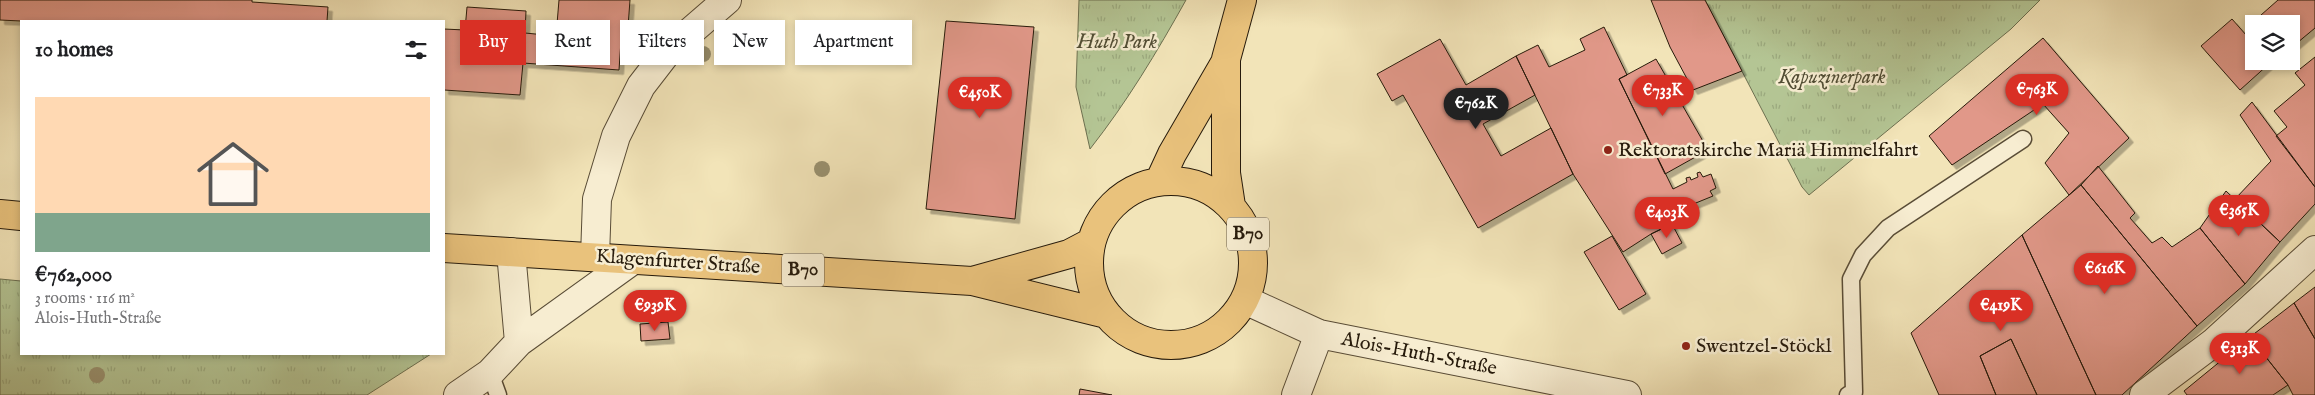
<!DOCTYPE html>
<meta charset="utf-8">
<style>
body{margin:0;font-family:"IM FELL English",serif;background:#f6f6f6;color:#202124;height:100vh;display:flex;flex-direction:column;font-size:19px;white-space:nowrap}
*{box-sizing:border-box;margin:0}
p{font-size:16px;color:#757577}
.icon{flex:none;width:28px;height:28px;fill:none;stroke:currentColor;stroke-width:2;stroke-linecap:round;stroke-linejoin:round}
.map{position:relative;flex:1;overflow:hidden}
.details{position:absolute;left:20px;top:20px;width:425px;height:335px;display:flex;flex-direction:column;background:#fff;border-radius:0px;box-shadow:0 2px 8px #0003}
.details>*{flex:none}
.guide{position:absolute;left:460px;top:20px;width:475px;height:45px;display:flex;gap:10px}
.tools{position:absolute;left:2245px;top:15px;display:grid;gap:10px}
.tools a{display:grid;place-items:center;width:55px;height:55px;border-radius:0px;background:#fff;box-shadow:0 2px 8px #0003;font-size:25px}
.price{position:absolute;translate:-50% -42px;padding:0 11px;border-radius:18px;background:#d93025;color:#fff;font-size:16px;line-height:32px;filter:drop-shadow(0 1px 2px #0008)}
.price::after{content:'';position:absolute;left:50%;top:30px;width:15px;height:11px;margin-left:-8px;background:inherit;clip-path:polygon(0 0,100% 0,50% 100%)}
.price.current{background:#222;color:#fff}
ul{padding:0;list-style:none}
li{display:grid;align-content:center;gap:10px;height:265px;padding:0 15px}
li span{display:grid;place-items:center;height:155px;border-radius:0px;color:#555}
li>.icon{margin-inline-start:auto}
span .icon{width:90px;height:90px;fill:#fffc;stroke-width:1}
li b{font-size:21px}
h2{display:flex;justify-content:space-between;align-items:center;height:60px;padding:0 15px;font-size:21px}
.pill{padding:0 18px;border-radius:0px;background:#fff;box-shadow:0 2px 8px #0003;font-size:18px;line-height:45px}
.pill.current{background:#d93025;color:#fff}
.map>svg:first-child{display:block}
.grass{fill:url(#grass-tufts);stroke:#6d7050}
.building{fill:#e19889;stroke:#261a0b;filter:url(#shadow)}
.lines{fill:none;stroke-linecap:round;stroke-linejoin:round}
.service-casing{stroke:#594c36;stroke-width:19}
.minor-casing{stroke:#594c36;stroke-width:30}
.tertiary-casing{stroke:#594c36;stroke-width:30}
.primary-casing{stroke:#261a0b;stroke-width:30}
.service{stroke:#f7edd1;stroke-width:16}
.minor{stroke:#f7edd1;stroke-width:28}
.tertiary{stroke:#f7edd1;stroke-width:28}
.primary{stroke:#e9c27c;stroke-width:28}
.tree{fill:#99916f}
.poi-dot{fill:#8f2418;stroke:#f7edd1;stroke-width:2}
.labels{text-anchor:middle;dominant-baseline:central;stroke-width:5;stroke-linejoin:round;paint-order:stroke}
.shield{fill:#f7edd1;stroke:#655946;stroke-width:1}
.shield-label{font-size:19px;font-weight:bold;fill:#261a0b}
.park-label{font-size:20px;font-style:italic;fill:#514d34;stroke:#f7edd1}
.poi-label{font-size:20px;fill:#261a0b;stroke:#f7edd1;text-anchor:start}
.street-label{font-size:20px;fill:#261a0b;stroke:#f7edd1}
</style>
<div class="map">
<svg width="2315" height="395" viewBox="0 0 2315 395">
<defs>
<pattern id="grass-tufts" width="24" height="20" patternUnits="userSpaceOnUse" patternTransform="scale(1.25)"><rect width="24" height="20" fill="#b4c594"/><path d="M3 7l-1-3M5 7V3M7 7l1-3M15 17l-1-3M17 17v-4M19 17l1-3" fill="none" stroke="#9ba97e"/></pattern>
<filter id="shadow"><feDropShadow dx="4.5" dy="4.5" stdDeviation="0" flood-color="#0004"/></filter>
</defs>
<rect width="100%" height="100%" fill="#f2e4b8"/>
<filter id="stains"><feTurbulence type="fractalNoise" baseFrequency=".004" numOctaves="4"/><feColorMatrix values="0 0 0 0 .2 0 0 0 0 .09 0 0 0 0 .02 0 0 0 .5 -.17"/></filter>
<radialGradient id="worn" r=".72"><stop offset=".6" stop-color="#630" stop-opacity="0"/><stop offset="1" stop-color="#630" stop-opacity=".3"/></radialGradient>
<!-- grass -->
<path class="grass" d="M1079,0H1186C1157,52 1127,102 1090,149L1076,87Z
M1705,0H2040L2011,29L1809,195L1802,187Z
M0,279L21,281V354H431L367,395H0Z"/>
<!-- building -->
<path class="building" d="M0,0H252V2L328,7L327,21H333H21L0,20Z
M559,0H630L628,27L622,26L619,70L523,63L520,95L444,90V29L465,30L467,7L526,11L525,33L556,36Z
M1651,0H1705L1742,71L1693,90L1670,47Z
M2278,0H2315V28L2291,48V24H2267L2261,15Z
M2232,19L2254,44V61H2268L2270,63L2240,90L2201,46Z
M946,21L1034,27L1015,219L926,209Z
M1604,27L1627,75L1619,79L1673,189L1687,182L1686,178L1690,177L1691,180L1698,177L1697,173L1700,172L1703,177L1711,174L1716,188L1710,191L1713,196L1686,207L1690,215L1651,234L1623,252L1573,174L1516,56L1538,45L1549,67L1585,50L1580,39Z
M2043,38L2129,138L2069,195L2045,163L2069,133L2043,104L1952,165L1929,136Z
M1440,39L1466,85L1516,56L1535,95L1483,124L1501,156L1551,128L1573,174L1478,228L1403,95L1392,101L1377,74Z
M2315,57V187L2276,136L2287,127L2274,111L2305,85L2295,73Z
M1656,59L1708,150L1665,174L1619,79Z
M2252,102L2315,187V204L2280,242L2235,199L2271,161L2240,115Z
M2098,166L2135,213L2130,218L2152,243L2162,237L2172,247L2200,228L2245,284L2197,326L2081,185Z
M2081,185L2197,326L2122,395H2096L2022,235Z
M2226,191L2280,242L2245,284L2200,228Z
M1672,224L1682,243L1662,254L1651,234Z
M2022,235L2096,395H2037L2011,339L1980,356L1996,395H1939L1911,333Z
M1612,236L1646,294L1619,310L1584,252Z
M2315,287V339L2294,303Z
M2294,303L2315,339V395H2293L2288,385L2250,337Z
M668,322L670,339L641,341L640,324Z
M2250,337L2288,385L2273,395H2187L2184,391Z
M2011,339L2037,395H1996L1980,356Z
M1080,389L1112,395H1079Z"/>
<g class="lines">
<defs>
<path id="service" d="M490,373L498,395
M1848,395L1854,392L1851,279L1863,255L1888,228L2023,139"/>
<path id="minor" d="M511,252L519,342
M595,257L597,199L616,136L641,86L668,51L727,0
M458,395L490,373L519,342L633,260
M1296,395L1319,334
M2144,395L2213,343L2315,250"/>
<path id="tertiary" d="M1245,300L1319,334L1627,395"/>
<path id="primary" d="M1160,180L1172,154L1226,61
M1089 263a82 82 0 1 1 164 0a82 82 0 1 1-164 0Z
M1231,206L1226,173V59L1242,0
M0,214L21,216
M444,248L972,281L1106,314
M976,280L1069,254L1090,243"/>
</defs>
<!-- service casing -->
<use href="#service" class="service-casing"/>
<!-- minor casing -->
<use href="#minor" class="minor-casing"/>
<!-- tertiary casing -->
<use href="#tertiary" class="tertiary-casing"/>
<!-- primary casing -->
<use href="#primary" class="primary-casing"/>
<!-- service -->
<use href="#service" class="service"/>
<!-- minor -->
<use href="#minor" class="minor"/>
<!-- tertiary -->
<use href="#tertiary" class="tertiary"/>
<!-- primary -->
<use href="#primary" class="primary"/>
</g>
<!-- trees -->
<g class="tree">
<circle cx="703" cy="54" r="8"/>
<circle cx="822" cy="169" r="8"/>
<circle cx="97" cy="375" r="8"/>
</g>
<!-- markers -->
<g class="poi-dot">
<circle cx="1608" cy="150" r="5"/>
<circle cx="1686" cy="346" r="5"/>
</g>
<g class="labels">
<!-- shield labels -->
<g class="shield">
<rect x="1227" y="217.5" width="42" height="33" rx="4"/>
<rect x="782" y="253.5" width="42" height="33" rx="4"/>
</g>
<g class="shield-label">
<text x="1248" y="234">B70</text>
<text x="803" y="270">B70</text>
</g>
<!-- park labels -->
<g class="park-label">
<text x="1117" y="42">Huth Park</text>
<text x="1832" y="77">Kapuzinerpark</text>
</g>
<!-- poi labels -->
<g class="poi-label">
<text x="1618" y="150">Rektoratskirche Mariä Himmelfahrt</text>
<text x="1696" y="346">Swentzel-Stöckl</text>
</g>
<!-- street labels -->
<g class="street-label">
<text transform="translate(678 262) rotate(4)">Klagenfurter Straße</text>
<text transform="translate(1419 354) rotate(11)">Alois-Huth-Straße</text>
</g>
</g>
<rect width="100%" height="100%" filter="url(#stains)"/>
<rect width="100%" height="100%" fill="url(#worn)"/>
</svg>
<div class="tools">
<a><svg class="icon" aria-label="layers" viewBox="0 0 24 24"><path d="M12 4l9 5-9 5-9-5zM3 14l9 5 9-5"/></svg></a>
</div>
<b class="price" style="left:2037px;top:116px">€763K</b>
<b class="price" style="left:1663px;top:117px">€733K</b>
<b class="price" style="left:980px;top:119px">€450K</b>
<b class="price current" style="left:1476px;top:130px">€762K</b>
<b class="price" style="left:2239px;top:237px">€365K</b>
<b class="price" style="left:1667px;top:239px">€403K</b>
<b class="price" style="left:2105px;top:295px">€616K</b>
<b class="price" style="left:655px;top:332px">€939K</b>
<b class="price" style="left:2001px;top:332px">€419K</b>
<b class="price" style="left:2240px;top:375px">€313K</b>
<div class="guide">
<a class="pill current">Buy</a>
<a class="pill">Rent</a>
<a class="pill">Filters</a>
<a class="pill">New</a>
<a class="pill">Apartment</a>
</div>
<section class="details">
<h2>10 homes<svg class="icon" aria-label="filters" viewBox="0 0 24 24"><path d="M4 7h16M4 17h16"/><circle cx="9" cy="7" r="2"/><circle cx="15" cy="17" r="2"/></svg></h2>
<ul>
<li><span style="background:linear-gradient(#ffd9b3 75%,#7fa58c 0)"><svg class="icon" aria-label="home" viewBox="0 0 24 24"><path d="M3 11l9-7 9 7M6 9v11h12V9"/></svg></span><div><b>€762,000</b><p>3 rooms · 116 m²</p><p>Alois-Huth-Straße</p></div></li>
</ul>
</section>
</div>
